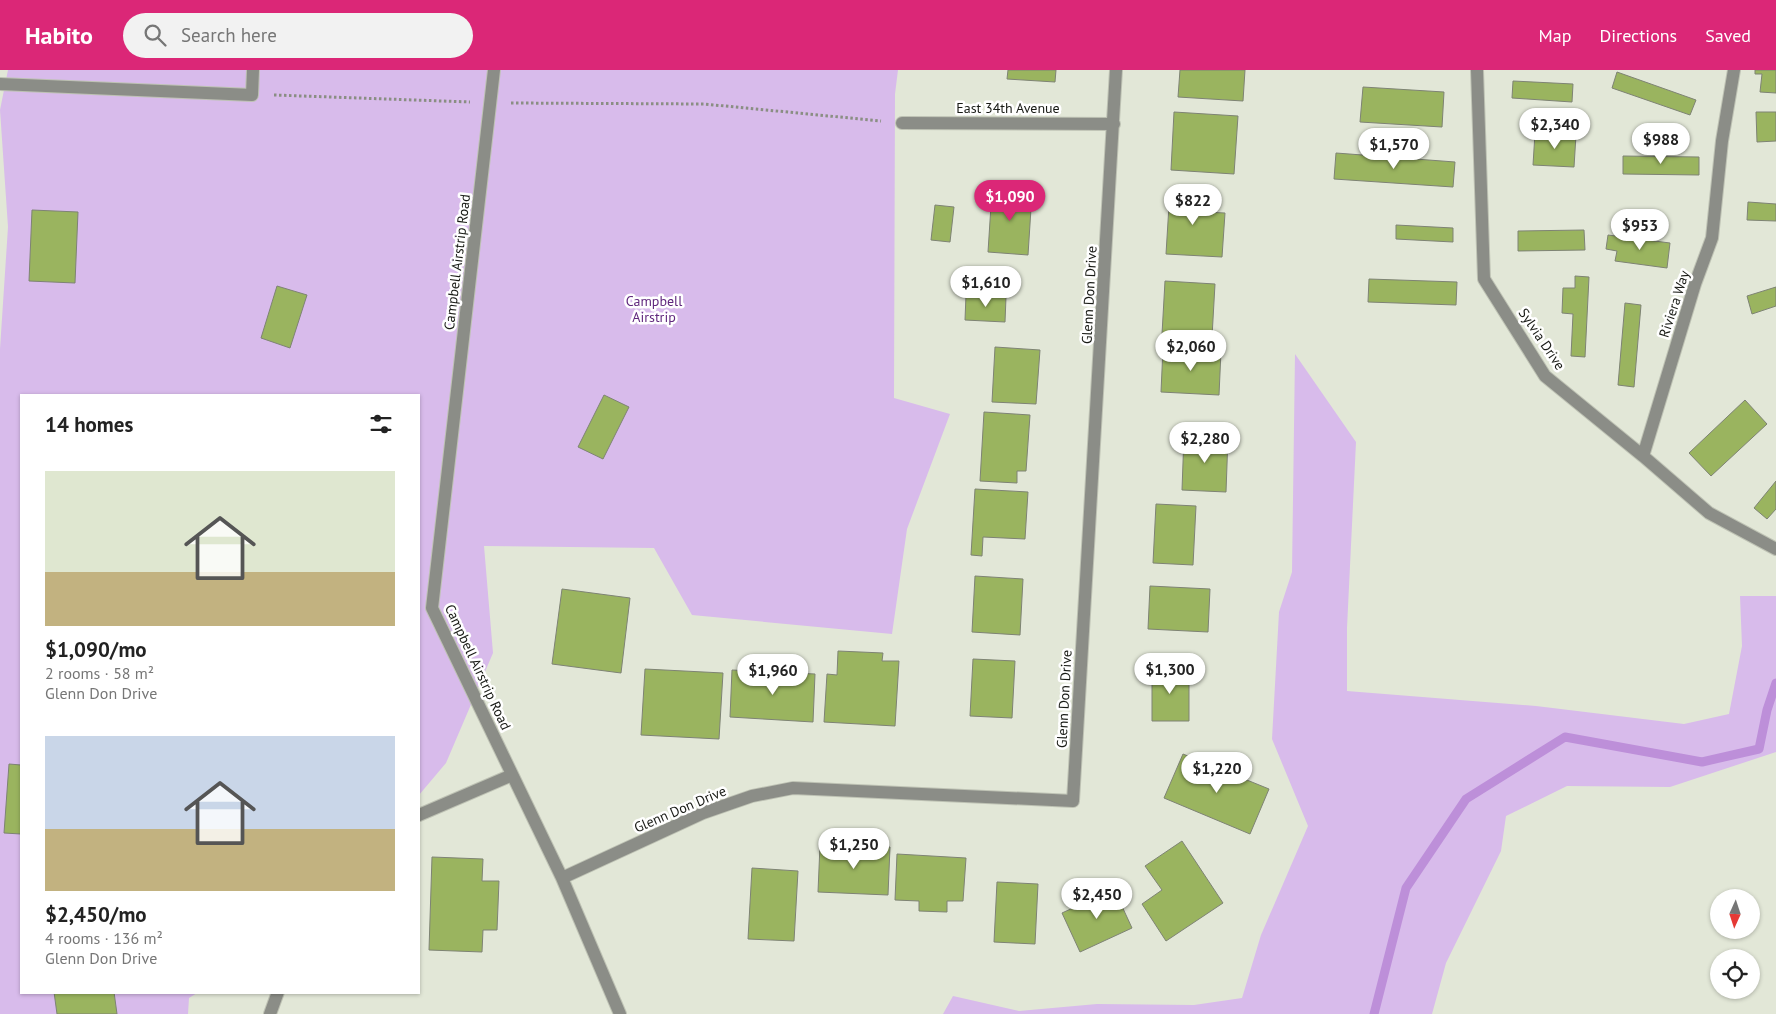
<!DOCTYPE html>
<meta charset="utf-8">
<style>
body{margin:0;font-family:"PT Sans",sans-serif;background:#f2f2f2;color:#222;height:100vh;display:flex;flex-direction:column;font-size:19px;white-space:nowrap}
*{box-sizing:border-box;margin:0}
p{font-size:16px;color:#767676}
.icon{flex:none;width:28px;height:28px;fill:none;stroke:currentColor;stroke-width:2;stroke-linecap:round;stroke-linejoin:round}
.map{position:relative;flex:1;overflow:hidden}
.sheet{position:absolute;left:20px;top:324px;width:400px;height:600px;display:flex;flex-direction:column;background:#fff;border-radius:0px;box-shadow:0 1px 4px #0004}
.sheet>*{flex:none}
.needle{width:32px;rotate:183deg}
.tools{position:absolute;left:1710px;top:819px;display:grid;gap:10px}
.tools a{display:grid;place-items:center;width:50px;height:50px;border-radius:50%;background:#fff;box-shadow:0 1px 4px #0004;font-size:25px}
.price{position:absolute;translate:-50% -42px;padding:0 11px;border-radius:18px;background:#fff;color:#222;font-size:16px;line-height:32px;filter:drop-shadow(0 1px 2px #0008)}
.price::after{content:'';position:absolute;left:50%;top:30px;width:15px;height:11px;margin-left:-8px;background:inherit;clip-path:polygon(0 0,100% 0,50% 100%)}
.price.on{background:#db2777;color:#fff}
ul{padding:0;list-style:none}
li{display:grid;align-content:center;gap:10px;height:265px;padding:0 25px}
li span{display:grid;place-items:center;height:155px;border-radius:0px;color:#555}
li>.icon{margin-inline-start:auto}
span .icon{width:90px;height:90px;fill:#fffc;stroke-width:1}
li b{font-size:21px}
h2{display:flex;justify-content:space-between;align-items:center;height:60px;padding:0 25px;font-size:21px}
header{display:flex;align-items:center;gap:30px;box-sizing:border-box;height:70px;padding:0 25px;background:#db2777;color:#fff}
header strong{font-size:24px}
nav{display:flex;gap:28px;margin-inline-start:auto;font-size:18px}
.search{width:350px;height:45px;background:#f2f2f2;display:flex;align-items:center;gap:12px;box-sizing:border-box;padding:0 18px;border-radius:28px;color:#767676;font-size:19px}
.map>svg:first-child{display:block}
.green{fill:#d8bbeb}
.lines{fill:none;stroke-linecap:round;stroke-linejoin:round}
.stream{stroke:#bd8fd9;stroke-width:9}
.building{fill:#9ab45f;stroke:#7e8374}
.street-casing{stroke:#bec2b4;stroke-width:14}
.path{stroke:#8a8e83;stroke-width:3;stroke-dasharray:2.5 2.5;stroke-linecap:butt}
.street{stroke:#8b8d87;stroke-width:12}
.labels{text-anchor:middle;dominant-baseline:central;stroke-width:5;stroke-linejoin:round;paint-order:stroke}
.street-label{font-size:14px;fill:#181a15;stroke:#fff}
.park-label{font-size:14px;fill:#60277d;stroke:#fff}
</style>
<header>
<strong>Habito</strong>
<div class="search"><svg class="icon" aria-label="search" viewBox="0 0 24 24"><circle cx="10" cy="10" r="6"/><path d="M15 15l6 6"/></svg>Search here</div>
<nav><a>Map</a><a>Directions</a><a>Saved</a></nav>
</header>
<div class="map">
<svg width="1776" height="944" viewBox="0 0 1776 944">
<rect width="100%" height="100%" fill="#e2e7d7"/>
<!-- green -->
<path class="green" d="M8,0H898L895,24L894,328L950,344L907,459L892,564L692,545L654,478L484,476L493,583L446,693L419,725V325H21V922L197,923L189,928L188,944H0V279L8,157L0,40Z
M1295,284L1356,372L1347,558V621L1536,636L1684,654L1729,644L1742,576L1740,526H1776V682L1670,717L1567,716L1506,746L1501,781L1446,893L1432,944H943L953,926L1019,941L1097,934L1194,935L1242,928L1261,865L1308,756L1272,669L1279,542L1292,502Z"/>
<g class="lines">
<!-- stream -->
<path class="stream" d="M1374,944L1406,818L1466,729L1565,667L1702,692L1759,679L1767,640L1776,613"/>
</g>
<!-- building -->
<path class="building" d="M1008,0H1056L1055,12L1007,9Z
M1180,0H1245L1243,31L1178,27Z
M1755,0H1776V23L1760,22L1762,4H1755Z
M1617,2L1696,30L1690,45L1612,18Z
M1513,11L1573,14L1572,32L1512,28Z
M1363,17L1444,22L1442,57L1360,52Z
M1174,42L1238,46L1234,104L1171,100Z
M1756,42H1776V71L1757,72Z
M1535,63L1576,65L1574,97L1533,95Z
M1336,83L1455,92L1453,117L1334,109Z
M1623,86L1699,87V105L1623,104Z
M1170,119L1205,121L1204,142L1225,143L1222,187L1166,184Z
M992,120L1032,123L1028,185L988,182Z
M1748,132L1776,134V151L1747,150Z
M935,135L954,137L950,172L931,170Z
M32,140L78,142L75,213L29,211Z
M1396,155L1453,158V172L1396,169Z
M1584,160L1585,180L1518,181V161Z
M1608,165L1670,173L1667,198L1615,191L1617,181L1606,179Z
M1575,206L1589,207L1585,287L1571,286L1573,244L1562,243L1563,218H1575Z
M1369,209L1457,212L1456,235L1368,232Z
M1165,211L1215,214L1212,267L1162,264Z
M277,216L307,225L290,278L261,268Z
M1776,217V236L1752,244L1747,226Z
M966,225L1006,227L1005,252L965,250Z
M1625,233L1641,235L1634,317L1618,315Z
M995,277L1040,280L1036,334L992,332Z
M1163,278L1221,281L1219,325L1161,322Z
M604,325L629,337L603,389L578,377Z
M1745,330L1767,354L1711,406L1689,383Z
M984,342L1030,345L1026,401H1017V413L980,411Z
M1184,365L1228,367L1226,422L1182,420Z
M1776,411V439L1767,449L1754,438Z
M975,419L1028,422L1025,469L983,467L982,486L971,485Z
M1156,434L1196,436L1193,495L1153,493Z
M975,506L1023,509L1020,565L972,562Z
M1150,516L1210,519L1208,562L1148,559Z
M562,519L630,528L621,603L552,594Z
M838,581L883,583L882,591H899L895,656L824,652L827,604L837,605Z
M973,589L1015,591L1012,648L970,646Z
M645,599L723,603L719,669L641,665Z
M1152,599L1189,600V651H1152Z
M732,600L815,604L813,652L730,647Z
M1183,684L1269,719L1250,764L1164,728Z
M9,694L21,695V764L4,763Z
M1182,771L1223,833L1166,871L1142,834L1162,820L1145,796Z
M820,775L890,777L888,825L818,822Z
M897,784L966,788L963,831H947V842L919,841V831L895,830Z
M432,787L483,789L482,811H499L497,860H483L482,882L429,880Z
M752,798L798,801L794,871L748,869Z
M997,812L1038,814L1035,874L994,872Z
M1114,819L1132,858L1080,882L1062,843Z
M54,922H114L117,944H57Z"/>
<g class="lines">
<defs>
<path id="street" d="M494,0L432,538L562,808L620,944
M1477,0L1484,209L1545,306L1643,386L1709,443L1776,479
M0,14L252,25L253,0
M902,53L1114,54
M1643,386L1695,214L1712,168L1722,71L1734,0
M419,745L512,705
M562,808L703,743L752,726L793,718L1073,731L1116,0
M270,944L278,922"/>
</defs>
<!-- street casing -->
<use href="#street" class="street-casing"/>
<!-- path -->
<path class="path" d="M274,25L470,32
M511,33L704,34L881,51"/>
<!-- street -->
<use href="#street" class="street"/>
</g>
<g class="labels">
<!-- street labels -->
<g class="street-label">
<text x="1008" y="38">East 34th Avenue</text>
<text transform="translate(457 192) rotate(-83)">Campbell Airstrip Road</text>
<text transform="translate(1089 225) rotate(-87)">Glenn Don Drive</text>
<text transform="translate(1674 234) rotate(-72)">Riviera Way</text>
<text transform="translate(1542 269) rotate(56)">Sylvia Drive</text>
<text transform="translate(478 597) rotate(65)">Campbell Airstrip Road</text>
<text transform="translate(1064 629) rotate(-87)">Glenn Don Drive</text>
<text transform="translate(680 739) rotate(-23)">Glenn Don Drive</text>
</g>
<!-- park labels -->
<g class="park-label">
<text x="654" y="231">Campbell<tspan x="654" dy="16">Airstrip</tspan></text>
</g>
</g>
</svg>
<div class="tools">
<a><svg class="needle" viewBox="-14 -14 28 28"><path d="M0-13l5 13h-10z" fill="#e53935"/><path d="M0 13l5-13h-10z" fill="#767676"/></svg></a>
<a><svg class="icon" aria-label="locate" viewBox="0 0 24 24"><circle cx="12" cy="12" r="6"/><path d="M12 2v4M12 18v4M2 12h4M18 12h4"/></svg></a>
</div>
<b class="price" style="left:1555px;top:80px">$2,340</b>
<b class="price" style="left:1661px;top:95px">$988</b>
<b class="price" style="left:1394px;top:100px">$1,570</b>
<b class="price on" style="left:1010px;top:152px">$1,090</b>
<b class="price" style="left:1193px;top:156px">$822</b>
<b class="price" style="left:1640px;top:181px">$953</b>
<b class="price" style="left:986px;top:238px">$1,610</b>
<b class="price" style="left:1191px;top:302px">$2,060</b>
<b class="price" style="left:1205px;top:394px">$2,280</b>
<b class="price" style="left:1170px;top:625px">$1,300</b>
<b class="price" style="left:773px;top:626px">$1,960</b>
<b class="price" style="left:1217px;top:724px">$1,220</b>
<b class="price" style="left:854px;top:800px">$1,250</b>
<b class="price" style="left:1097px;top:850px">$2,450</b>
<section class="sheet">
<h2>14 homes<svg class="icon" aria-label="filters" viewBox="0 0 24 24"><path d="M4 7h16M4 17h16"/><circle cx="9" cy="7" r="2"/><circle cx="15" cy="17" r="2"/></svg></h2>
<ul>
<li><span style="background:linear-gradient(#dfe7d0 65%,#c2b280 0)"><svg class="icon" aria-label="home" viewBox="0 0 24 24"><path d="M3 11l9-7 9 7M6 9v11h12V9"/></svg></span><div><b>$1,090/mo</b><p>2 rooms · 58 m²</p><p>Glenn Don Drive</p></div></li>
<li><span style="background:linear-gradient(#c9d6e8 60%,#c2b280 0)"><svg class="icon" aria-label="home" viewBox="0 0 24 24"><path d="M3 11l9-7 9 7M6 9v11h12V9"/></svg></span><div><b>$2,450/mo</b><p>4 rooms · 136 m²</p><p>Glenn Don Drive</p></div></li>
</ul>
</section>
</div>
